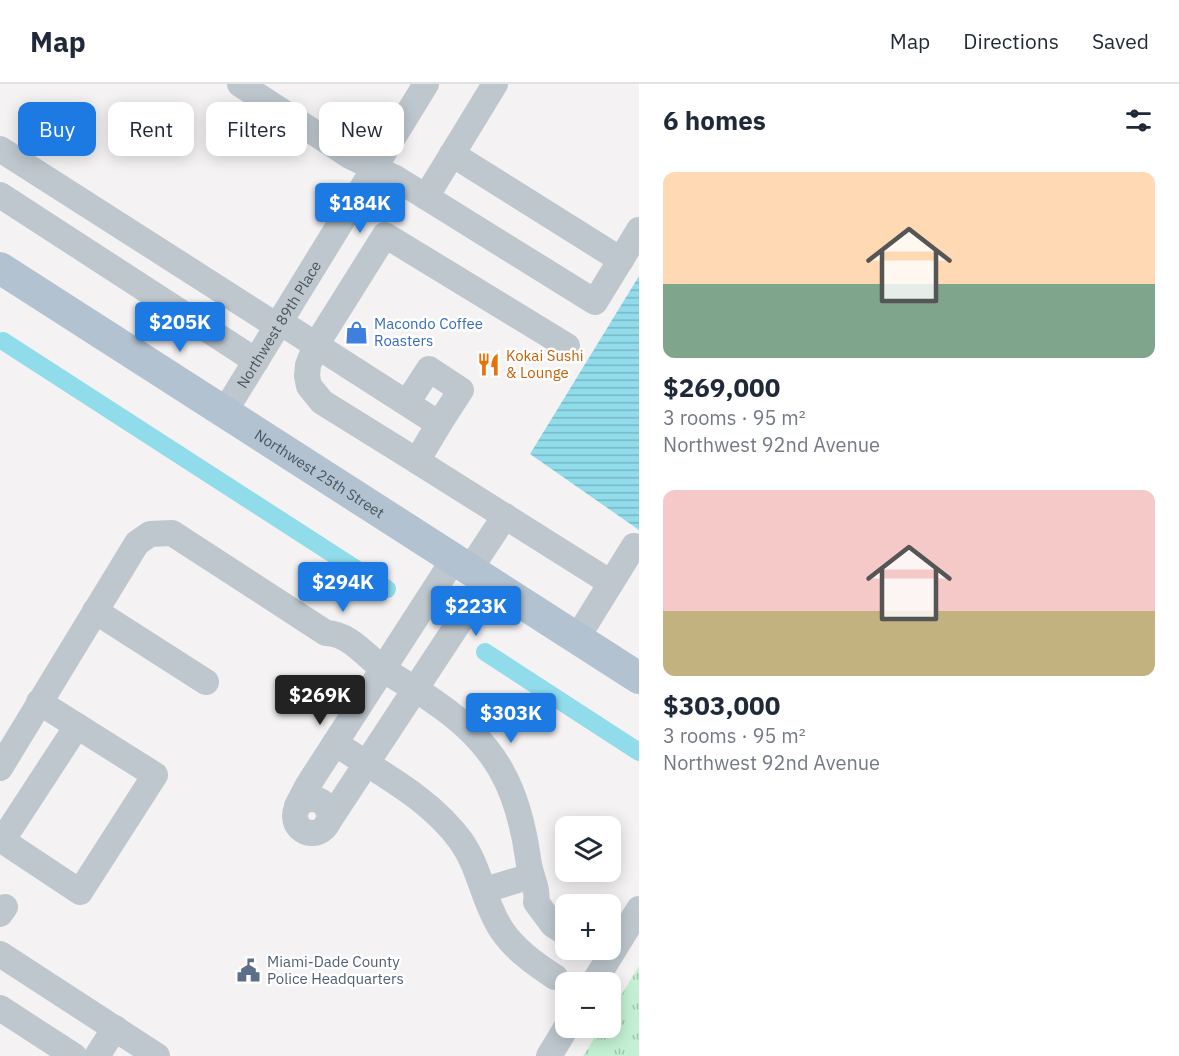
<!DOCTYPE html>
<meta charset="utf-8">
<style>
body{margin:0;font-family:"IBM Plex Sans",sans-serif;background:#f6f6f7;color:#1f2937;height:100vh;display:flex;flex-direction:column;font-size:22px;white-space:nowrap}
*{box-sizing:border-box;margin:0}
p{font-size:20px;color:#747a83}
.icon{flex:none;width:33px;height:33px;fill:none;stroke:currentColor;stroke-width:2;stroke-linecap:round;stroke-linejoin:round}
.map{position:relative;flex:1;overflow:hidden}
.sheet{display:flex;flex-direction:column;background:#fff;width:540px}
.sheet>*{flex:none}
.guide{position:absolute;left:18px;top:18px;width:531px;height:54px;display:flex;gap:12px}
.fabs{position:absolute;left:555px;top:732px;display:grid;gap:12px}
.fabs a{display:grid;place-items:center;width:66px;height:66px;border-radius:12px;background:#fff;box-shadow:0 3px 15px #0003;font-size:30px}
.price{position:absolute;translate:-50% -51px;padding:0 14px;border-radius:6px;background:#1d7ae3;color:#fff;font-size:20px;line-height:39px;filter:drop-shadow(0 2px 3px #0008)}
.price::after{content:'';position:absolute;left:50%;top:36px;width:18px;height:14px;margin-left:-9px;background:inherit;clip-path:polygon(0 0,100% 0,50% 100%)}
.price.current{background:#222;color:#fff}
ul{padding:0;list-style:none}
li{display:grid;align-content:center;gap:12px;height:318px;padding:0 24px}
li span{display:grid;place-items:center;height:186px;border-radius:12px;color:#555}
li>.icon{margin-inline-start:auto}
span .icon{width:108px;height:108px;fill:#fffc;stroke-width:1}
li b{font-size:26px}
h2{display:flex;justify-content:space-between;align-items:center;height:72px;padding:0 24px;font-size:26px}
.chip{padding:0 21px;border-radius:12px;background:#fff;box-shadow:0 3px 15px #0003;font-size:21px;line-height:54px}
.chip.current{background:#1d7ae3;color:#fff}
header{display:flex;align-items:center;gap:36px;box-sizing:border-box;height:84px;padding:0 30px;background:#fff;border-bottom:2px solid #e0e1e3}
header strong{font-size:28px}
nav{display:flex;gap:33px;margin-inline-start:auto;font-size:21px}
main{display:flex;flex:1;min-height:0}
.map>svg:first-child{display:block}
.grass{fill:url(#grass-tufts)}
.water{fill:url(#water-rules)}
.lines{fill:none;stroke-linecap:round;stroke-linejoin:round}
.canal{stroke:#91dceb;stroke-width:18}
.minor{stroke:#bec7ce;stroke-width:26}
.major{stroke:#b3c2d0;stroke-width:32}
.labels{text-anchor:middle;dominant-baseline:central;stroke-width:5;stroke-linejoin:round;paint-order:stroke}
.shop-label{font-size:15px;fill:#366cbe;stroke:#fff;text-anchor:start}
.street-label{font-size:15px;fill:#4a565f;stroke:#fff}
.food-label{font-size:15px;fill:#c56008;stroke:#fff;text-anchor:start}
.service-label{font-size:15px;fill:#4e5e75;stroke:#fff;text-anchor:start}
</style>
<header>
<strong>Map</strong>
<nav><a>Map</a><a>Directions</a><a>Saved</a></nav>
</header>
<main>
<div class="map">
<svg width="639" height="972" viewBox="0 0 639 972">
<defs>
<pattern id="grass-tufts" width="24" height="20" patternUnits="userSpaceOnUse" patternTransform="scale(1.5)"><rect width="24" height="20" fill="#c3f0d2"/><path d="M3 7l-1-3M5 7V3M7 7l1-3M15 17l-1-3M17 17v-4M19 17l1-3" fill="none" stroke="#a0c5ae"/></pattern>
<pattern id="water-rules" width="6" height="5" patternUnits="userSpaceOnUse" patternTransform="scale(1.5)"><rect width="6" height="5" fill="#91dceb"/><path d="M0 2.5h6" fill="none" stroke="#78b5c2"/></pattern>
</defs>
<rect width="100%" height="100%" fill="#f4f2f2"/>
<!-- grass -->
<path class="grass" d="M639,882V972H583L601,944H610L611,928Z"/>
<!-- water -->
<path class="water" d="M639,192V446L530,370Z"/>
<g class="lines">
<!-- canal -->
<path class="canal" d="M3,257L387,505
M485,568L639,668"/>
<!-- minor -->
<g class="minor">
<path d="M240,0L350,72L397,95L426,113"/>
<path d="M495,0L426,113L595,218L639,146"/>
<path d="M0,65L277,242"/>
<path d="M452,70L621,176"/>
<path d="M0,111L256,277"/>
<path d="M280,238L439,340L417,377L322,318L309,302L307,292L308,281L316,261L385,151L567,262"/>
<path d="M407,319L429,285L461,306L439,340"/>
<path id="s1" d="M225,327L426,0"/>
<path d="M417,377L611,499L577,554"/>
<path d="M470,485L505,432"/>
<path d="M611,499L634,462"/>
<path d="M95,527L206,598"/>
<path d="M335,659C379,689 429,713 461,757C480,784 483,817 501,845C514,865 535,880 555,893"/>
<path d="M0,684L137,459L150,450L172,449L326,549C351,550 366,573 386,587C402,598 420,607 436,619C496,660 518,704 528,774C529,789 539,805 536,818L553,841L566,849"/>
<circle cx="312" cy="732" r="17"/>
<path d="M297,722L308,701L454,475"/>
<path d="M328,738L487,496"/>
<path d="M0,755L80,808L155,691L39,618"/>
<path d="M2,757L77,642"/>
<path d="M485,806L531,792"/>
<path d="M0,830L5,823"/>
<path d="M0,870L157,972"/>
<path d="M594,898L639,825"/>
<path d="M0,924L74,972"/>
<path d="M97,972L115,944"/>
<path d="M549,972L566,944"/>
</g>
<!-- major -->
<path class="major" id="s2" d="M0,184L639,594"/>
</g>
<!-- icons -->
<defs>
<symbol id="shop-bare" viewBox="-9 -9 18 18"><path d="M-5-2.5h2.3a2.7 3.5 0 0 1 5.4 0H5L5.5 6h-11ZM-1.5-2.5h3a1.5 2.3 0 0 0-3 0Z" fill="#3f7fe0" stroke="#fff" stroke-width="2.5" paint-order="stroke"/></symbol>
<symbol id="restaurant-bare" viewBox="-9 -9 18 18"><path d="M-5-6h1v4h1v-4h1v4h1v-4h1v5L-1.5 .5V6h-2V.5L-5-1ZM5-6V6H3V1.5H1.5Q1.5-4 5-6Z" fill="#e8710a" stroke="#fff" stroke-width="2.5" paint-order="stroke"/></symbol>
<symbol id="civic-bare" viewBox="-9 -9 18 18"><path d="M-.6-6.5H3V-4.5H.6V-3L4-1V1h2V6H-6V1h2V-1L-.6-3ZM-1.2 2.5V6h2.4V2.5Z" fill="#5c6f8a" stroke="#fff" stroke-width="2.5" paint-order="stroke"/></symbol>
</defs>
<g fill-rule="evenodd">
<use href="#shop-bare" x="340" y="232" width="33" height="33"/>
<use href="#restaurant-bare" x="472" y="264" width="33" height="33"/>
<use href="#civic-bare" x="232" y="870" width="33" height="33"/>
</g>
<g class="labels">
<!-- shop labels -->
<g class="shop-label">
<text x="374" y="239">Macondo Coffee<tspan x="374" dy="17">Roasters</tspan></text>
</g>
<!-- street labels -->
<g class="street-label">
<text stroke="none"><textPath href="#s1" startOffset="102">Northwest 89th Place</textPath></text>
<text stroke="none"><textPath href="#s2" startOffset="380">Northwest 25th Street</textPath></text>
</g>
<!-- food labels -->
<g class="food-label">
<text x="506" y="271">Kokai Sushi<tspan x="506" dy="17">&amp; Lounge</tspan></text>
</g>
<!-- service labels -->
<g class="service-label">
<text x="267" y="877">Miami-Dade County<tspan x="267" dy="17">Police Headquarters</tspan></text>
</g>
</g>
</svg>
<div class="fabs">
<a><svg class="icon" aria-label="layers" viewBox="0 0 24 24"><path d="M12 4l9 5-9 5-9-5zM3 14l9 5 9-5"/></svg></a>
<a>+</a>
<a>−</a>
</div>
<b class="price" style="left:360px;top:150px">$184K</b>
<b class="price" style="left:180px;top:269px">$205K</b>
<b class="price" style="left:343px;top:529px">$294K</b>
<b class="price" style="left:476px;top:553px">$223K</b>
<b class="price current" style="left:320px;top:642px">$269K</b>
<b class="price" style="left:511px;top:660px">$303K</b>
<div class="guide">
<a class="chip current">Buy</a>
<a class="chip">Rent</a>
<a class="chip">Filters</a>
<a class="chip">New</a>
</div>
</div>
<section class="sheet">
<h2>6 homes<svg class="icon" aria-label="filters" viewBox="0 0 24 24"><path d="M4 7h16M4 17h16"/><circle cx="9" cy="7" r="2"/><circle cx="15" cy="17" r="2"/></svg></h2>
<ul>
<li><span style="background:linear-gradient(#ffd9b3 60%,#7fa58c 0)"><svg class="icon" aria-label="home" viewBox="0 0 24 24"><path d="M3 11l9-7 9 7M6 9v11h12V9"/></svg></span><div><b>$269,000</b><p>3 rooms · 95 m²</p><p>Northwest 92nd Avenue</p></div></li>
<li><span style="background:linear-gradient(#f6c9c9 65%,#c2b280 0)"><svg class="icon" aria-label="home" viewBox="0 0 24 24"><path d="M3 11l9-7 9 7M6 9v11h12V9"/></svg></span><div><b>$303,000</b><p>3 rooms · 95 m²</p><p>Northwest 92nd Avenue</p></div></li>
</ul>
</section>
</main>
